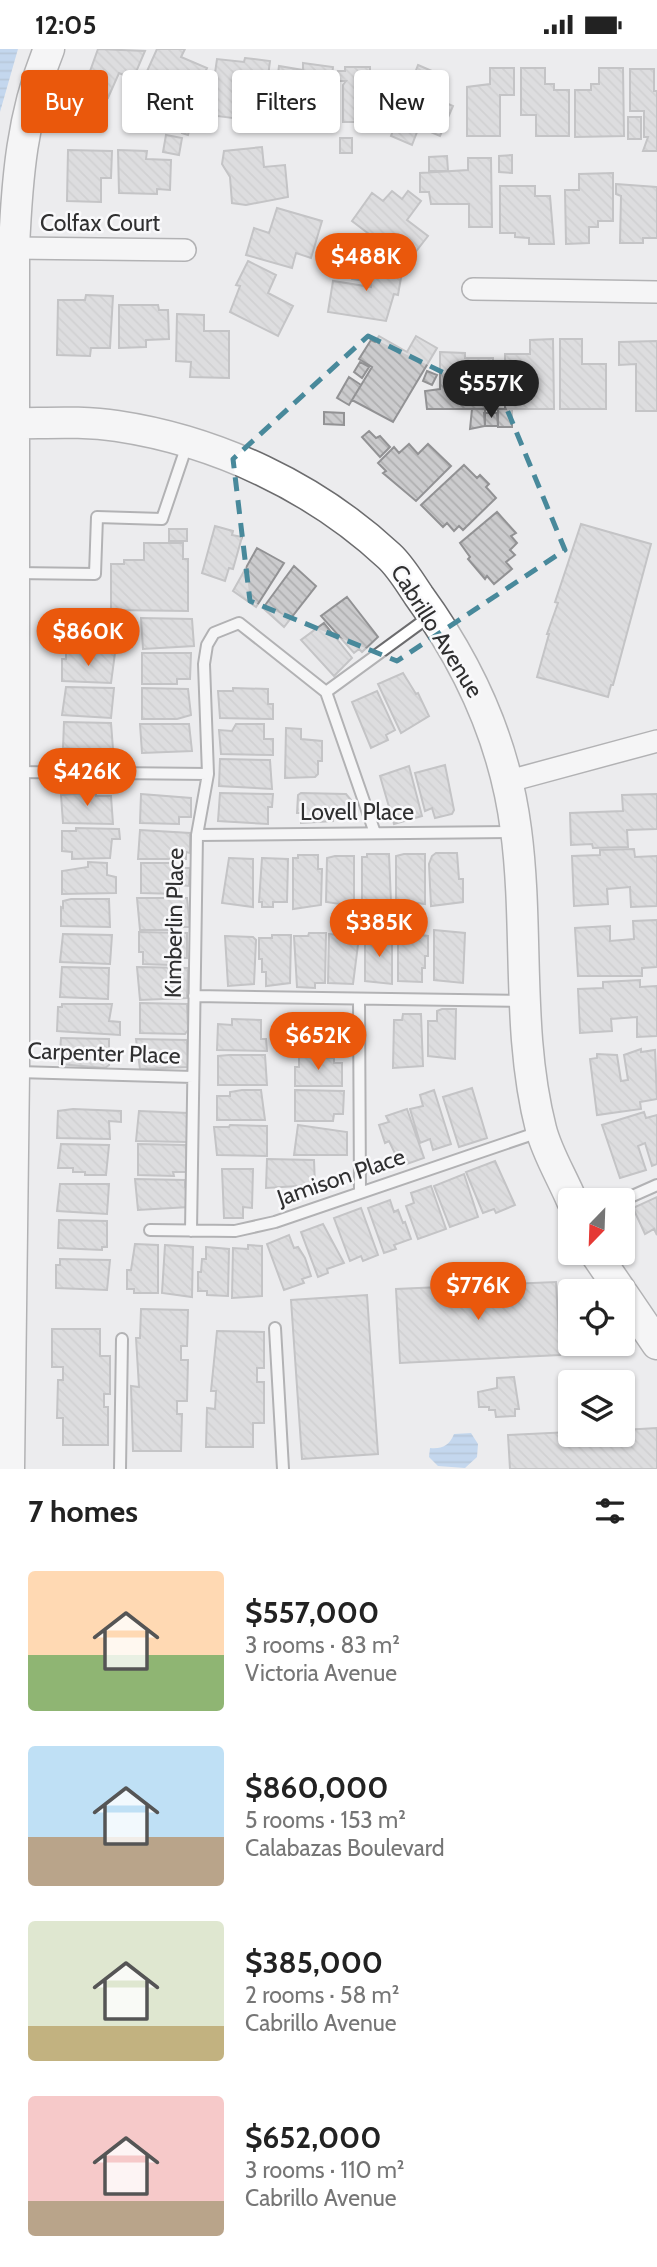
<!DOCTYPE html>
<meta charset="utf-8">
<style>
body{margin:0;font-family:Cabin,sans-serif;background:#f6f6f6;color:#222;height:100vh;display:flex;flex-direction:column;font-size:26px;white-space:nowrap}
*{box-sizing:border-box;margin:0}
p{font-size:23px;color:#767676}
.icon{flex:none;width:38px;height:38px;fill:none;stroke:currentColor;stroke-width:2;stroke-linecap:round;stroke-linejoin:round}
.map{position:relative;height:1420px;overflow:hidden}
.drawer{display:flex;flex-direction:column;background:#fff;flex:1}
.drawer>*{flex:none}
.hud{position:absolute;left:21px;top:21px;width:616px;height:63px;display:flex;gap:14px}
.needle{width:46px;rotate:203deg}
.buttons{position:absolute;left:558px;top:1139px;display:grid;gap:14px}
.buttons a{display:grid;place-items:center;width:77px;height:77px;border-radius:7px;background:#fff;box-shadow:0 2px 5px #0004;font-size:35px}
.price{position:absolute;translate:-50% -60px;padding:0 16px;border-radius:24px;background:#ea580c;color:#fff;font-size:23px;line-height:46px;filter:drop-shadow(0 2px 4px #0008)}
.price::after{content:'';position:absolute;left:50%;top:42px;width:21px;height:16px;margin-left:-10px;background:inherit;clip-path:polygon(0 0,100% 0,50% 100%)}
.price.selected{background:#222;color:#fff}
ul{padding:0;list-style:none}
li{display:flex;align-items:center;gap:21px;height:175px;padding:0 28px}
li span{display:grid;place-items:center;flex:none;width:196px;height:140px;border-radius:7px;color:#555}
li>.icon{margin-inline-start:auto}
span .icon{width:84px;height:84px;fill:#fffc;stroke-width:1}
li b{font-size:30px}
h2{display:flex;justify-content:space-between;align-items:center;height:84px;padding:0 28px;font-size:30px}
.tag{padding:0 24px;border-radius:7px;background:#fff;box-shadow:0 2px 5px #0004;font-size:24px;line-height:63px}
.tag.selected{background:#ea580c;color:#fff}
.status{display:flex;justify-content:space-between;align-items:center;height:49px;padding:0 35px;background:#fff;direction:ltr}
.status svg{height:19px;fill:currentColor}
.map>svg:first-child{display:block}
.water{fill:url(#water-rules)}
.building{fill:url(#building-back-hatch);stroke:#929294;stroke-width:2}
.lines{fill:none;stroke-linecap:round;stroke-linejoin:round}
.lane-casing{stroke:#6c6c6e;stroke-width:14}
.street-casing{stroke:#6c6c6e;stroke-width:24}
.secondary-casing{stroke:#6c6c6e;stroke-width:33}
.lane{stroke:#fff;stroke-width:10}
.street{stroke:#fff;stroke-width:21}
.secondary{stroke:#fff;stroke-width:30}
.marked{fill:none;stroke:#48899b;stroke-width:5;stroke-dasharray:14 9;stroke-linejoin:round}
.labels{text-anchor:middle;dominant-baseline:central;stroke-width:5;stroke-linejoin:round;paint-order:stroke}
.street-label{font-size:23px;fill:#2f2f30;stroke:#f9f9fb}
</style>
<div class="status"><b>12:05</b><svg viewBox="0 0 49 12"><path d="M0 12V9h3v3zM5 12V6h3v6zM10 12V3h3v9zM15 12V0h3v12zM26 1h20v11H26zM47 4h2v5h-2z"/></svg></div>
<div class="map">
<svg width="657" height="1420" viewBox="0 0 657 1420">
<defs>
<pattern id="water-rules" width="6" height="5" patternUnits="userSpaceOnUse" patternTransform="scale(1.75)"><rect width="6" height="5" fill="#92bdee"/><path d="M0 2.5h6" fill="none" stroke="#789ac1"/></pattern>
<pattern id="building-back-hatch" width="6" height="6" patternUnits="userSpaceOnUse" patternTransform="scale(1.75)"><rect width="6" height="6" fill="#cbcbcd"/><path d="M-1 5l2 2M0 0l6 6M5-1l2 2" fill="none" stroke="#afafb0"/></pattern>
</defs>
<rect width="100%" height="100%" fill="#ececee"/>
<!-- water -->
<path class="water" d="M0,0H18L0,63Z
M471,1384L478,1395L477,1408L465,1419L438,1417L429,1408L430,1399C442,1400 449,1397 454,1385Z"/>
<!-- building -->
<path class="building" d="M98,0L145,2L133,30L119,24L108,49L84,39Z
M157,0H185L181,8L207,19L188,62L139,40Z
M245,9L270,12L266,43L250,41L248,53L242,52L240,70L209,66L217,10L244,13Z
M303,14L333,18L329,51L323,50L322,57L311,55L312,49L308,48L305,78L272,74L279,17L303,21Z
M418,16L439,25L430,47L453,57L440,87L419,78L412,96L391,87Z
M345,18H370V29H365V36L398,35V57H391V67L385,68V77H369V73H343V36L346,32H338V22H345Z
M490,19H514V46H500V87H467V38L490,35Z
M521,19H545V35H554V41H569V87H536V66H521Z
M599,19H623L624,87L575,88V41H591V35H599Z
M630,20H654V42H657V102H643L648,88H644V62H630Z
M195,61L204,63L201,77L191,74Z
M187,64L194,65L188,86L182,84Z
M628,68H641V90H628Z
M166,86L182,89L179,106L163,103Z
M340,89H352V104H340Z
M262,98L264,118L285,116L288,148L246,156L232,154L230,128L222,115L224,102Z
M68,101L112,102L111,129H101V153L67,152Z
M118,101L147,102L146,110L171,111L170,141L157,140V145L119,144Z
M512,106V124L499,123V107Z
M447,107L448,122H429V108Z
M468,109H491L492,178H469V155H431L429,143H420V124L468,121Z
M613,124V172H598V178H589V194L566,195L565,141H579V125Z
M616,135L657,138V189H643V194H620L621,147L616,145Z
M500,137H535V147H550L554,195H529V189L515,188V184H500Z
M392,142L402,150L408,142L421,152L407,171L428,187L407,214L352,172L372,144L383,152Z
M277,159L322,172L311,209L296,204L292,219L246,206L254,179L269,184Z
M355,211L402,223L398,246L394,245L386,272L328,263L333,232L371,238V233L352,230Z
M248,212L276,226L268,244L293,257L278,287L230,263L240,237L236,236Z
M86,246L113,247L110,299H91L90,307L57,306L58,251H85Z
M119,256H158L159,261H168L169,290L146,291V298L119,299Z
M177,265L204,266V282H229V329L190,328L191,313L176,312Z
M379,287L407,303L416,287L437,299L393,373L352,351L372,318L359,310L371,291L375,293Z
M553,290L554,360H505V305H530V291Z
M560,290H582V315H606V360H560Z
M657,292V362H636V315L619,316V293Z
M440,303L465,304V309H493V360H427L425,342L440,340Z
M360,313L369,318L362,329L354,323Z
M427,322L437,326L432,336L423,332Z
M349,328L361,336L349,356L337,349Z
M472,360H485V377L470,380Z
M498,360H512V378H498Z
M324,363L344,364V376L324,375Z
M484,364H497L498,377H485Z
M369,382L376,389L380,387L390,398L380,408L362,388Z
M409,395L418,405L428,395L451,417L416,452L383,424L386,422L378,414L394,398L399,404Z
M464,416L477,429L480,426L489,435L486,438L496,449L463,481L459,477L454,482L447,474L443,478L421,456Z
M497,463L516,484L511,487L517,494L510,501L515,506L506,513L512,520L494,535L487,527L485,530L468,510L470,508L460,494Z
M581,475L651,495L613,636H611L608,648L537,628L549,585H547L558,554L555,553Z
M215,477L233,482L232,486L242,488L233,520L229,519L225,532L202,524Z
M169,480H187V492H169Z
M144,494H183V510H188V562L111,561V515H124V511H144Z
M257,499L284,514L256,558L233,542Z
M294,517L316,537L284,578L263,559Z
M347,548L378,588L362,603L359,600L354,604L321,567Z
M74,564L112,565L111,600L66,598L64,576L66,568H74Z
M141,569L192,570L194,597L143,600Z
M324,574L352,609L334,627L301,591Z
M66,604H115L111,634L62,632V610H66Z
M142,604H191L190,630H177V635H142Z
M403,624L416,645L418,644L429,667L401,684L378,635Z
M66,638L114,639L111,669L62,666Z
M142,639L188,640L191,666L177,670H142Z
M233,639L268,640V655H273V670L220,669L218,642H233Z
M377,642L395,681L386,686L388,691L371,699L352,653Z
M64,673L111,674L113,700L107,702L63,699Z
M140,675H189L192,702L142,704Z
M236,675H264V690H273V706L221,705L219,681L232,682Z
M286,679L301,680V690L322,692V712H318V725L315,728L285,729Z
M220,710L270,711L272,740L219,737Z
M445,716L454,761L452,765L435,769L432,759L425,762L415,724Z
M409,717L422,767L394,775L380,727Z
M85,738H96V747H111L113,775L63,774L61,746L85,744Z
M220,744L273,745L272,758H268V775L218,772Z
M301,744L346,745L351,751L352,761L346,763V768L333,767V772L301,774V764H297L298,746Z
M141,745L191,749V768H179V775L140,774Z
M657,745V780L627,781L628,798L593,799L592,795L571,796L570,764L623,762L622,746Z
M76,779L119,780L120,790H112L110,809L72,810V803L62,802V782H76Z
M140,781L190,784V804L186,803V810H138Z
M634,800L635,808L657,807V857L631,858L630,838L607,840L608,855L574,857L572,807L600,806V801Z
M436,804H457L459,830H463V853L431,857L429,815L432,807Z
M367,805H389L391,854L362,858V808H367Z
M404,805H425V855L396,851V807Z
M298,806H318V820H322L321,856L293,860V809H298Z
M335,807H354V857L326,853L327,809Z
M229,809L253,810V858L222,854Z
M262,809L288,810L287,853H273V858H262V853H259Z
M88,813L107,814V826L116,828V844L62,845V822L88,818Z
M141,814H175V819H190L189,837L179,836V845L141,844Z
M137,849H187L190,878H175V881H140Z
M71,850H109L110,878L61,877V858L63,859V852Z
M657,871V918L642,919V927H578L575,879L610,877V892L634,890L633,872Z
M434,881L465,884L463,934L434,931Z
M139,883L187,884V909H176L171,916L143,915V903H139Z
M398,883L428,887V907H425V919H422V933L398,932Z
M309,884H326L325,934H315V939L297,938L294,887H308Z
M63,885L112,886L110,915L60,913Z
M329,885L359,888L353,935L328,934Z
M272,886H291L290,934L266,937V923H262V910H259V889H272Z
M365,886H392V935L365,932Z
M225,887L253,888L256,891L254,935L228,937Z
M62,918L109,919L108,950L60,948Z
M137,918L188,919L187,949L140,951Z
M640,931V938L657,937V987L637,988V968L611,970L612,982L580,984L578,940L603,939V933Z
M140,954L187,955L188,981L185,985L140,984Z
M62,955H112L109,972L120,973V986L57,982L58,958H62Z
M442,960H456L455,1010L428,1007V972H437V962Z
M403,965H421L423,1017L393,1019L394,971H402Z
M232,970L261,971V990H266L267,1002L217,1001L218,975L232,976Z
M296,972L346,973V1003L293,1002Z
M61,989L109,990V1016L105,1019L59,1015Z
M136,990L187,991L188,1018L140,1020Z
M641,1000V1003L655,1001L657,1050L640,1053L641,1060L597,1066L590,1010L597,1009V1005L617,1006L621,1032L628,1031L624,1006Z
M229,1006H265L267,1036H218V1007Z
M299,1008L334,1009V1014H342V1037H295V1018H299Z
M472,1039L487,1089L459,1098L443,1048Z
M242,1041H261L265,1071H217V1047H230V1043Z
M295,1041L344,1042L343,1065H334L333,1072H295Z
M434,1041L451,1095L433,1101L430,1090L420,1094L410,1060L423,1057L420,1046Z
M73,1060L121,1062V1073L109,1072L110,1090L57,1089L58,1062Z
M407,1060L424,1109L401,1117L389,1092L385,1094L379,1076L389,1073L386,1067Z
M139,1062L188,1064V1093L136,1092Z
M644,1063L646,1069L657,1066V1115L652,1117L645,1094L638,1097L646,1121L620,1129L602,1076Z
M230,1076L267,1077V1107L217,1106L214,1078H229Z
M298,1076L347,1083V1106H294Z
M61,1095L109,1096L106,1126H85V1123H73V1119H58Z
M138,1095L186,1096L187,1123H173L174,1127L138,1126Z
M267,1110L314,1111L315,1136L266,1139Z
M495,1112L515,1156L496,1164L494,1160L483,1164L466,1123Z
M222,1120H253L252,1159L243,1158V1169H224Z
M464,1125L478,1168L450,1178L434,1137Z
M135,1130L185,1131V1138H189V1158L138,1161Z
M60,1135H109L107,1165L57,1162Z
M431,1137L446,1180L418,1190L406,1157L414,1154L411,1144Z
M657,1148V1186L654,1180L645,1185L633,1159Z
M390,1151L394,1163L398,1161L403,1174L405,1173L411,1190L394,1196L396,1200L384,1204L368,1159Z
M361,1159L378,1206L363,1212L361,1207L350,1212L334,1169Z
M59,1171L107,1172V1198H102V1201L58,1199Z
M323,1175L344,1214L327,1220L328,1224L318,1228L301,1183Z
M289,1186L294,1199L298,1198L305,1209L311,1227L302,1230L304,1234L284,1241L267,1195Z
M135,1195L158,1196V1244H134V1240H127V1221H131Z
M165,1196L193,1198L192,1248L162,1244Z
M248,1196L262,1197V1247L232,1249L233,1199L248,1200Z
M206,1198L229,1200L228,1247L207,1246V1242H198V1223H201L202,1210H206Z
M60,1210L110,1211L107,1241L56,1239V1216H60Z
M556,1233L560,1306L400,1314L396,1240Z
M367,1246L378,1405L302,1410L291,1251Z
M141,1260L188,1261L187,1297H181V1311H188L187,1352H177V1365H182L181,1402H133L131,1337L139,1338L136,1289H140Z
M52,1280H100V1307H110V1345H104V1358H108V1396H63V1369H57L58,1331H63V1318H52Z
M217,1282L264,1283V1319H257V1333H264V1374H253V1398H206L207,1359L215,1360L216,1342H211Z
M514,1328L519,1360H515V1367L496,1368L495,1361H489V1358H479L478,1343L497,1339V1329Z
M657,1379V1420H510L508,1386L570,1383V1386H623V1381Z"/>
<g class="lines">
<defs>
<path id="lane" d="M15,524L95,525L97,468L162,470L187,396
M326,643L430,567
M14,723L208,725
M197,786L514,783
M194,947L523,952
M359,950L360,1143
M18,1023L193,1028
M621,1152L657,1136
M150,1181L235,1182L275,1173L539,1083
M191,1182L197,786L208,725L204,615L207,596L214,584L239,574L326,643L375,784
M275,1279L283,1420
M120,1420L122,1290"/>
<path id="street" d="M14,199L185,201
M473,240L657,243
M509,732L657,692"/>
<path id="secondary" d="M0,374C38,375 79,371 117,377C217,392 315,438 389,507C401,518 410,534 419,547C470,617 505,694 516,781C529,879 516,983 541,1080C547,1104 562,1128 572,1152
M595,1204L621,1242
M623,1245L657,1295
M9,1420L14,1023V199C17,130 22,65 49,0"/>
</defs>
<!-- lane casing -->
<use href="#lane" class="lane-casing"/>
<!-- street casing -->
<use href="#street" class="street-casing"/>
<!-- secondary casing -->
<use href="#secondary" class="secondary-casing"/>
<!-- lane -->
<use href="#lane" class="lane"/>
<!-- street -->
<use href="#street" class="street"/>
<!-- secondary -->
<use href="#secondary" class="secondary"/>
</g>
<!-- marked area -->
<path d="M0 0H657V1420H0ZM368,287L504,353L565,501L397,612L250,552L233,410Z" fill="#ececee" fill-opacity=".55" fill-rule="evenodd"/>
<path class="marked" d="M368,287L504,353L565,501L397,612L250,552L233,410Z"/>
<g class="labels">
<!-- street labels -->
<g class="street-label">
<text x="100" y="174">Colfax Court</text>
<text transform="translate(437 582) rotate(58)">Cabrillo Avenue</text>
<text x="357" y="763">Lovell Place</text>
<text transform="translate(174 874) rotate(-89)">Kimberlin Place</text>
<text transform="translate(104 1004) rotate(2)">Carpenter Place</text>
<text transform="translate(341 1128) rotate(-19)">Jamison Place</text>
</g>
</g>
</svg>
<div class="buttons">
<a><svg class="needle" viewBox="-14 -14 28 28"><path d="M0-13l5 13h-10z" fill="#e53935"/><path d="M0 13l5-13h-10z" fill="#767676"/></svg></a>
<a><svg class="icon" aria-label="locate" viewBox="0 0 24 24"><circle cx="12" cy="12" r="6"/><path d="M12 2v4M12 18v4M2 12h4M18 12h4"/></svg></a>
<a><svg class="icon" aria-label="layers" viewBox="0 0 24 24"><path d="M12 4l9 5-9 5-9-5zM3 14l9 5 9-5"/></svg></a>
</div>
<b class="price" style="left:366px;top:244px">$488K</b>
<b class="price selected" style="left:491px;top:371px">$557K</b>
<b class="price" style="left:88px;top:619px">$860K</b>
<b class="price" style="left:87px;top:759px">$426K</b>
<b class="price" style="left:379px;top:910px">$385K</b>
<b class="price" style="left:318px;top:1023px">$652K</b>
<b class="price" style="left:478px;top:1273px">$776K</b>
<div class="hud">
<a class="tag selected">Buy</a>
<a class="tag">Rent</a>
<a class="tag">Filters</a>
<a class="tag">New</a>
</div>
</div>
<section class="drawer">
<h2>7 homes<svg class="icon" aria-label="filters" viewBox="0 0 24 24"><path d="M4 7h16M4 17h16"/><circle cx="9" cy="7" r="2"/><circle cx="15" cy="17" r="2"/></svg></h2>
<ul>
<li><span style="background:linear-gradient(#ffd9b3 60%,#8fb573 0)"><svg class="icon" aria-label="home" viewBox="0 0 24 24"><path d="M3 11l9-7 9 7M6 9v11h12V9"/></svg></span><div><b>$557,000</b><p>3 rooms · 83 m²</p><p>Victoria Avenue</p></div></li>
<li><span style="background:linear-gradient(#bfe0f5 65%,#b9a48a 0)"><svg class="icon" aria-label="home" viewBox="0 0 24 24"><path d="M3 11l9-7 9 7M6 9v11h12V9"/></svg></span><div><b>$860,000</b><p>5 rooms · 153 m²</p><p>Calabazas Boulevard</p></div></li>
<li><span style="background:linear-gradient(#dfe7d0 75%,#c2b280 0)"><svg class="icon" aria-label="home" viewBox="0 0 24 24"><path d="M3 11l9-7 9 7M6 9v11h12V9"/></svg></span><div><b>$385,000</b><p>2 rooms · 58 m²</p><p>Cabrillo Avenue</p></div></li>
<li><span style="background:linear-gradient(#f6c9c9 75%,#b9a48a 0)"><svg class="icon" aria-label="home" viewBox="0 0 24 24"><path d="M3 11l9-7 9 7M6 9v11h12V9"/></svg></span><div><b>$652,000</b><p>3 rooms · 110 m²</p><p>Cabrillo Avenue</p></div></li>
</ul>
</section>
